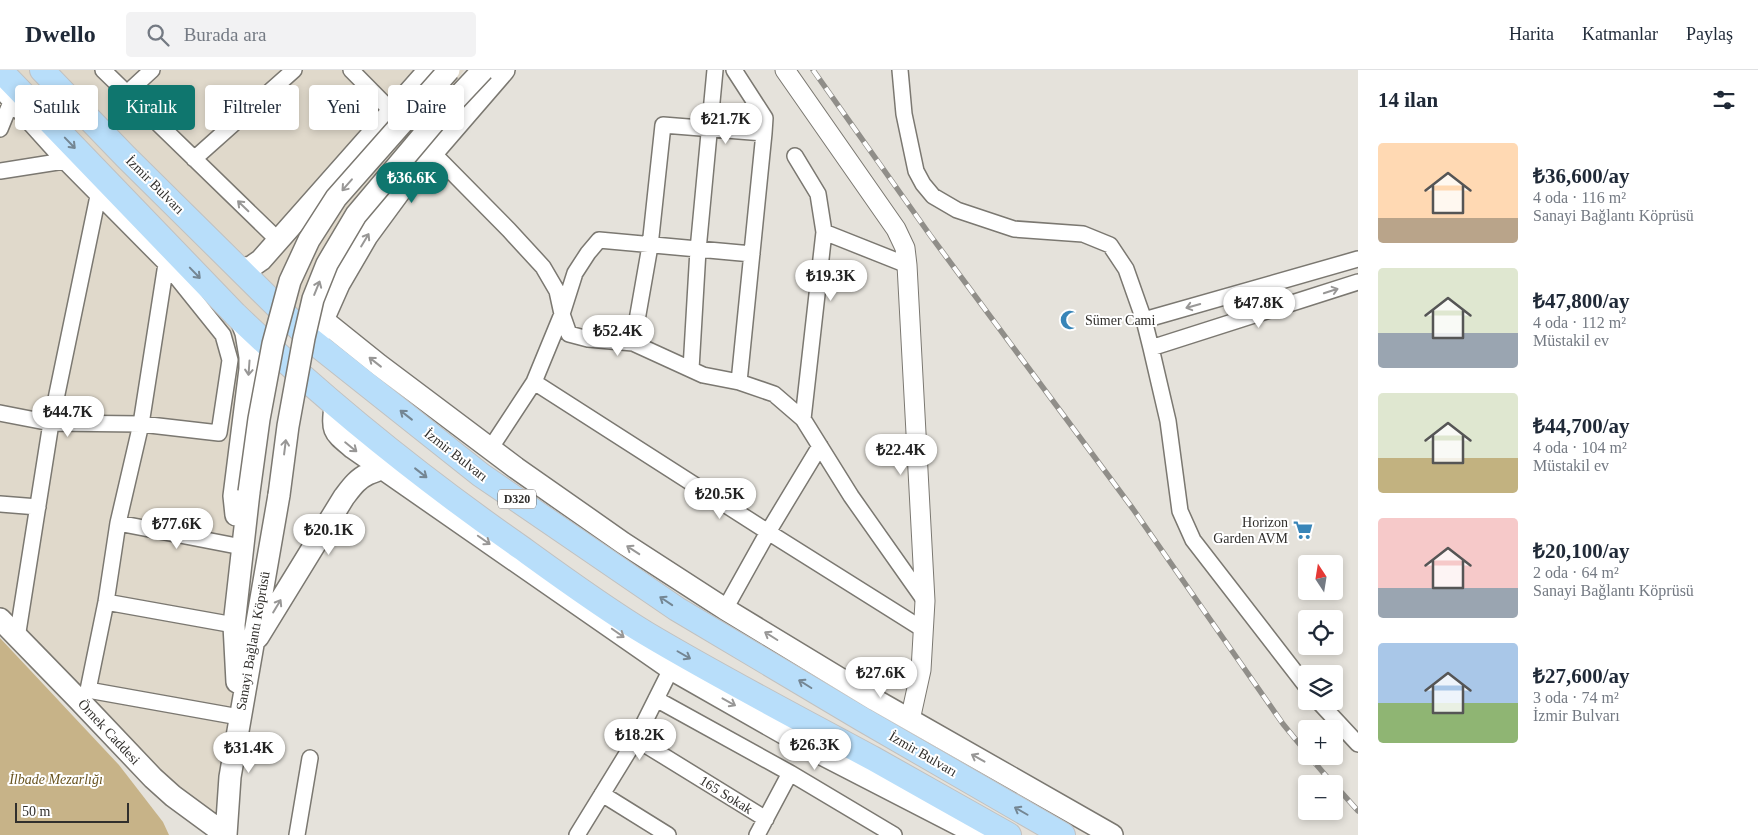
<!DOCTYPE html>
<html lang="tr">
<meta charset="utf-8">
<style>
body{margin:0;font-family:Georgia,serif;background:#f2f2f3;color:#1f2937;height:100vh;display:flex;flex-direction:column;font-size:19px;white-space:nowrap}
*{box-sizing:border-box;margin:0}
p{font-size:16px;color:#747a83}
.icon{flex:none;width:28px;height:28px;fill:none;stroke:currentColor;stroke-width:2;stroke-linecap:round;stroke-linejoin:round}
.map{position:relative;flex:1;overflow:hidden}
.side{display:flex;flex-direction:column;background:#fff;width:400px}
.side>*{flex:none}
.hud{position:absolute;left:15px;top:15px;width:475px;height:45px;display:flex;gap:10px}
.needle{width:32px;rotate:348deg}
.tools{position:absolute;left:1298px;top:485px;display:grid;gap:10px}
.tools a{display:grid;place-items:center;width:45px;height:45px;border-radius:5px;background:#fff;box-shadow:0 2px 8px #0003;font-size:25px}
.scale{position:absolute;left:15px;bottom:12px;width:114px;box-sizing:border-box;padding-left:5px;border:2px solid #312f2c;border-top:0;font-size:14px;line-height:18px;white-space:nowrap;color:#312f2c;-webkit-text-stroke:4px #fff;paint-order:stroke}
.price{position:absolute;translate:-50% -42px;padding:0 11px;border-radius:18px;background:#fff;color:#222;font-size:16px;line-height:32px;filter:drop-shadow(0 1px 2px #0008)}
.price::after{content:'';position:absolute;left:50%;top:30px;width:15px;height:11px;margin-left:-8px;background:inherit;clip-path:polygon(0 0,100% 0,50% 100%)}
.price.on{background:#0f766e;color:#fff}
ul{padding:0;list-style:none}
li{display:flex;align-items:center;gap:15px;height:125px;padding:0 20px}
li span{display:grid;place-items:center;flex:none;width:140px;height:100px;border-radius:5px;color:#555}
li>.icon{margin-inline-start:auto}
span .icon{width:60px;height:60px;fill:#fffc;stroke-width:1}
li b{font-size:21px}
h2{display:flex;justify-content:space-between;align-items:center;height:60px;padding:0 20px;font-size:21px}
.chip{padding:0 18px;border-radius:5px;background:#fff;box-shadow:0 2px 8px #0003;font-size:18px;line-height:45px}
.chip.on{background:#0f766e;color:#fff}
header{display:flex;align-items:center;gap:30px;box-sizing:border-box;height:70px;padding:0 25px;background:#fff;border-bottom:1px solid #e0e1e3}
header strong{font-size:24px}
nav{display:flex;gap:28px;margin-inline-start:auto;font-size:18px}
.search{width:350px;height:45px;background:#f2f2f3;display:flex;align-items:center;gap:12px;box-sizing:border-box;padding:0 18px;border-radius:5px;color:#747a83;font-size:19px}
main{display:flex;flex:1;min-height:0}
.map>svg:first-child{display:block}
.built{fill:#e0d9cb}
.green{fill:#c7b388}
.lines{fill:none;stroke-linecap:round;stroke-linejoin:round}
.minor-casing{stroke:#7b7871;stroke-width:18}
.tertiary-casing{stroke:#7b7871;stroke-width:21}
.secondary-casing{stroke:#7b7871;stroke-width:24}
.primary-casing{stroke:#c1c1c0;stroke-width:26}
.minor{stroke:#fff;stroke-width:15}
.tertiary{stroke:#fff;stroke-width:19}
.secondary{stroke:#fff;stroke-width:21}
.primary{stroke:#b8defa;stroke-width:24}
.rail-casing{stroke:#908e89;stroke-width:5.5}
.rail{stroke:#fff;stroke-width:4;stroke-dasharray:11;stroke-linecap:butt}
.secondary-bridge-casing{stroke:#7b7871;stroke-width:24;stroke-linecap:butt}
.secondary-bridge{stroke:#fff;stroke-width:21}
.oneway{stroke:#748693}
.oneway2{stroke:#989796}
.labels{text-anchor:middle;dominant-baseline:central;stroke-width:4;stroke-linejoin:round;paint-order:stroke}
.shield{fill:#fff;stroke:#6f6d6b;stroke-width:1}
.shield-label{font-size:12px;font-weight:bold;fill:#312f2c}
.street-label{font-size:14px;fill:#312f2c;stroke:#fff}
.poi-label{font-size:14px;fill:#312f2c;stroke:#fff;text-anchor:start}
.park-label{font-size:14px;font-style:italic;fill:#6a5521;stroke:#fff}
</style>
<header>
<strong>Dwello</strong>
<div class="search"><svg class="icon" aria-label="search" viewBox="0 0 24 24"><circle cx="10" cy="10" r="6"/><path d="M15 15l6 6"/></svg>Burada ara</div>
<nav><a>Harita</a><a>Katmanlar</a><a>Paylaş</a></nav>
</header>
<main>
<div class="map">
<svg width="1358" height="765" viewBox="0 0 1358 765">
<rect width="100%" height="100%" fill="#e5e2db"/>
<!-- built -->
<path class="built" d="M0,0H464L273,274L226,765L0,540Z"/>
<!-- green -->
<path class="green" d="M0,568L119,695L163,752L169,765H0Z"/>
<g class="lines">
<defs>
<path id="minor" d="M103,0L278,170
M351,0L509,160L543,197L557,221L562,244L569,264L588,269L633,273L703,305L739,312L774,324L803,349L851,426L925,531
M734,0L765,48L764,63
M900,0L904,44L916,101L923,114L933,126L957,140L1014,159L1083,164L1110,175L1126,199L1144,250L1151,278L1168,351L1180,441L1193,470L1306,616
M0,20L64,91L166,194L223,265L230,290L219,363L141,354L51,353L0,343
M127,23L152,0
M0,59L11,32
M795,86L818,124L824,162
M194,89L294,0
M0,101L64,91
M1144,250L1358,189
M633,273L650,176L663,55L764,63L739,312
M1151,278L1358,212
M691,299L698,180L715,0
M534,312L768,462L924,560
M803,349L824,162L907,195
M490,379L534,312L562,244L575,203L588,183L599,170L752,184
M0,434L38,437
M118,453L242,477
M106,532L234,555
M725,539L768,462L820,376
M17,568L51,353L98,126
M88,620L239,647
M78,629L88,620L106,532L118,453L141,354L166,194
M656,629L790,703L894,765
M1318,631L1358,674
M636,669L766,749
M602,724L668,765
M297,765L310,688
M577,765L636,669L671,599
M757,765L790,703"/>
<path id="tertiary" d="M785,0L896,159L905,178L907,195L925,531L921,600L910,650"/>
<path id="secondary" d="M239,199L251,197L261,190L429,0
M323,250L379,295L516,398L623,473L725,539L875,630L1112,765
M320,263L323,250L339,214L367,166L403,117L504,0
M335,336C332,362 333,361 353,378L671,599L808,677L979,765
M236,445L234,426L250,299V287L246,263L241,250
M0,549L78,629L153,708L173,726L226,765
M258,567L344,427C351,418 357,409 368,404C375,401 383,399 390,394
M237,612L234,555L249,422
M226,765L230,707L279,425"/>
<path id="primary" d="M0,0L235,244C324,330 421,408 523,479C563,508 604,538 647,564C721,608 798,648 874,689C919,714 964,740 1009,765
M42,0L126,87L311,270L481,405L677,539L862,649L1063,765"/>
</defs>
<!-- minor casing -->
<use href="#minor" class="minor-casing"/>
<!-- tertiary casing -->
<use href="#tertiary" class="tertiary-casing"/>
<!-- secondary casing -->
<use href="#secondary" class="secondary-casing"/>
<!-- primary casing -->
<use href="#primary" class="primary-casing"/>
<!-- minor -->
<use href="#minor" class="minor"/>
<!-- tertiary -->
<use href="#tertiary" class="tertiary"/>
<!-- secondary -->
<use href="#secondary" class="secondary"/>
<!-- primary -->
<use href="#primary" class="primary"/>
<defs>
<path id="rail" d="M813,0L930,165L1133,439L1283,654L1306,682
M1309,686L1333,714
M1334,714L1358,741"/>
</defs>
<!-- rail casing -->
<use href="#rail" class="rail-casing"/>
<!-- rail -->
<use href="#rail" class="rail"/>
<defs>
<path id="secondary-bridge" d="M249,422L259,349L273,274L290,211L309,170L336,128L449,0
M279,425L288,356L304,268L313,229L327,194L356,145L436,50L483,0"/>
</defs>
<!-- secondary-bridge casing -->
<use href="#secondary-bridge" class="secondary-bridge-casing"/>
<!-- secondary-bridge -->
<use href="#secondary-bridge" class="secondary-bridge"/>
</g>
<!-- one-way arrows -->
<defs><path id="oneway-shaft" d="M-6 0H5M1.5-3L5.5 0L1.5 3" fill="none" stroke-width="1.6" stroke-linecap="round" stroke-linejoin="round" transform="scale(1.25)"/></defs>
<g class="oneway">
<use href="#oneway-shaft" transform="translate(70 73) rotate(46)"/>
<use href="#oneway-shaft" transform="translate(195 203) rotate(46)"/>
<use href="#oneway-shaft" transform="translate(406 345) rotate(-142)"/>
<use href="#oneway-shaft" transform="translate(421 403) rotate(38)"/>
<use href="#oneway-shaft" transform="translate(666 531) rotate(-146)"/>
<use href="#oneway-shaft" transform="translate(684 585) rotate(30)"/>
<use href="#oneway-shaft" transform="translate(805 614) rotate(-148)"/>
<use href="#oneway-shaft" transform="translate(1021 741) rotate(-150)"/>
</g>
<g class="oneway2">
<use href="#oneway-shaft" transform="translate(347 115) rotate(131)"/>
<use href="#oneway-shaft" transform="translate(243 136) rotate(-136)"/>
<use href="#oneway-shaft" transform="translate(365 170) rotate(-59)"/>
<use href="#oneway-shaft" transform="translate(317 218) rotate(-68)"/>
<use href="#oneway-shaft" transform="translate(1331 221) rotate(-18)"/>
<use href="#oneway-shaft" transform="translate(1193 236) rotate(164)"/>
<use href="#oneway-shaft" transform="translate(375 292) rotate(-142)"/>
<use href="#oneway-shaft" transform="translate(249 298) rotate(94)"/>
<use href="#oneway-shaft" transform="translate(285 377) rotate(-83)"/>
<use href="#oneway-shaft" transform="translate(351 377) rotate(39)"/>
<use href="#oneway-shaft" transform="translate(484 470) rotate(35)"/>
<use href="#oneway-shaft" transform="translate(633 480) rotate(-147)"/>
<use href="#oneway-shaft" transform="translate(277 536) rotate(-59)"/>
<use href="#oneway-shaft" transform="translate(618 563) rotate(35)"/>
<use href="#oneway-shaft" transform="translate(771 566) rotate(-148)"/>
<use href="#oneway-shaft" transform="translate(729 632) rotate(29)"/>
<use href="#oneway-shaft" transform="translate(978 688) rotate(-151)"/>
</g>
<!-- icons -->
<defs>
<symbol id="mosque-bare" viewBox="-9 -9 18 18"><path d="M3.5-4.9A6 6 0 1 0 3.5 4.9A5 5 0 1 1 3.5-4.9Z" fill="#3885b8" stroke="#fff" stroke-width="2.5" paint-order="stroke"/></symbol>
<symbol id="supermarket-bare" viewBox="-9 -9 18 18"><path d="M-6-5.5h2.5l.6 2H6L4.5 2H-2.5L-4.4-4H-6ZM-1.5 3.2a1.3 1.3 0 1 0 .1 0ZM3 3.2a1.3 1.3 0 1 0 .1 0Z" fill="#3885b8" stroke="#fff" stroke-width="2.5" paint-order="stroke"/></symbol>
</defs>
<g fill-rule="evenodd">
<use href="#mosque-bare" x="1056" y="236" width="28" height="28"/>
<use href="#supermarket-bare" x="1289" y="446" width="28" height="28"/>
</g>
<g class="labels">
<!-- shield labels -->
<rect class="shield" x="498" y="419.5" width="38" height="19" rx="4"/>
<g class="shield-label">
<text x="517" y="429">D320</text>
</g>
<!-- street labels -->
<g class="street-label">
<text transform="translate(155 115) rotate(45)">İzmir Bulvarı</text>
<text transform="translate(456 385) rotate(38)">İzmir Bulvarı</text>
<text transform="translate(253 571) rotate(-80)">Sanayi Bağlantı Köprüsü</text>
<text transform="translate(109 662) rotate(47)">Örnek Caddesi</text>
<text transform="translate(923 684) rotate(30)">İzmir Bulvarı</text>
<text transform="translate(726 725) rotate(32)">165 Sokak</text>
</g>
<!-- poi labels -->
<g class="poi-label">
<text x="1085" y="250">Sümer Cami</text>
<text x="1288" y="452" text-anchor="end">Horizon<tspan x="1288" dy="16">Garden AVM</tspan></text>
</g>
<!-- park labels -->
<g class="park-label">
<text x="56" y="709">İlbade Mezarlığı</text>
</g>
</g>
</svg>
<div class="tools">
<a><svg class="needle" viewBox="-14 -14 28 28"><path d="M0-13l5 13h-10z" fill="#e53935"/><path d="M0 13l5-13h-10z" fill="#747a83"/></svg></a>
<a><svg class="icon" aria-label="locate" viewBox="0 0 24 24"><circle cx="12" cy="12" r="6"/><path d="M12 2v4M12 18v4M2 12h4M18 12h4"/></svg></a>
<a><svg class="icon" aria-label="layers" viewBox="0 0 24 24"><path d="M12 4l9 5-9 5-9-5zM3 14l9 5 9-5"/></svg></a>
<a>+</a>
<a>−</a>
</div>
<div class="scale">50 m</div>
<b class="price" style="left:726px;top:75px">₺21.7K</b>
<b class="price on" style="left:412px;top:134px">₺36.6K</b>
<b class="price" style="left:831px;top:232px">₺19.3K</b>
<b class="price" style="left:1259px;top:259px">₺47.8K</b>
<b class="price" style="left:618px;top:287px">₺52.4K</b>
<b class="price" style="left:68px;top:368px">₺44.7K</b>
<b class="price" style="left:901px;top:406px">₺22.4K</b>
<b class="price" style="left:720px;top:450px">₺20.5K</b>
<b class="price" style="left:177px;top:480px">₺77.6K</b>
<b class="price" style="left:329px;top:486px">₺20.1K</b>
<b class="price" style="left:881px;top:629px">₺27.6K</b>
<b class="price" style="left:640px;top:691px">₺18.2K</b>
<b class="price" style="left:815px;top:701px">₺26.3K</b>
<b class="price" style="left:249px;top:704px">₺31.4K</b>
<div class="hud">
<a class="chip">Satılık</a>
<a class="chip on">Kiralık</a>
<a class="chip">Filtreler</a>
<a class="chip">Yeni</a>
<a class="chip">Daire</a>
</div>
</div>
<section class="side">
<h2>14 ilan<svg class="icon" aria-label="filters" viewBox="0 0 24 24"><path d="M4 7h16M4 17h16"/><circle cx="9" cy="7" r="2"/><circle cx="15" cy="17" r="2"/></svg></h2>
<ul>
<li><span style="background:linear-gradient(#ffd9b3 75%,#b9a48a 0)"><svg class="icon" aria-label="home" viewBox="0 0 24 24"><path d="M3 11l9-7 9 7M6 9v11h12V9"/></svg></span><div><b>₺36,600/ay</b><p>4 oda · 116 m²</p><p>Sanayi Bağlantı Köprüsü</p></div></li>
<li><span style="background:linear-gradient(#dfe7d0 65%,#9aa5b1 0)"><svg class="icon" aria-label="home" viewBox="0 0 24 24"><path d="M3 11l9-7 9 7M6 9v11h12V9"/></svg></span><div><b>₺47,800/ay</b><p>4 oda · 112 m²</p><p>Müstakil ev</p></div></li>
<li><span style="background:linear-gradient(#dfe7d0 65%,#c2b280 0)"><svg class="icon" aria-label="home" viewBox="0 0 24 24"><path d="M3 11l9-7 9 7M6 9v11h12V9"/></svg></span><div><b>₺44,700/ay</b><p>4 oda · 104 m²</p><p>Müstakil ev</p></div></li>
<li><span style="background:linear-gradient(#f6c9c9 70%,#9aa5b1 0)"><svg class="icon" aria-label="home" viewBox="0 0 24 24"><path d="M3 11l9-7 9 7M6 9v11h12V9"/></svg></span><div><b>₺20,100/ay</b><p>2 oda · 64 m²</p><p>Sanayi Bağlantı Köprüsü</p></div></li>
<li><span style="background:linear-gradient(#a9c7e8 60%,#8fb573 0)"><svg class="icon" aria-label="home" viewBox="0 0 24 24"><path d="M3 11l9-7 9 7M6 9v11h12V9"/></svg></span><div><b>₺27,600/ay</b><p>3 oda · 74 m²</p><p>İzmir Bulvarı</p></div></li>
</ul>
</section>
</main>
